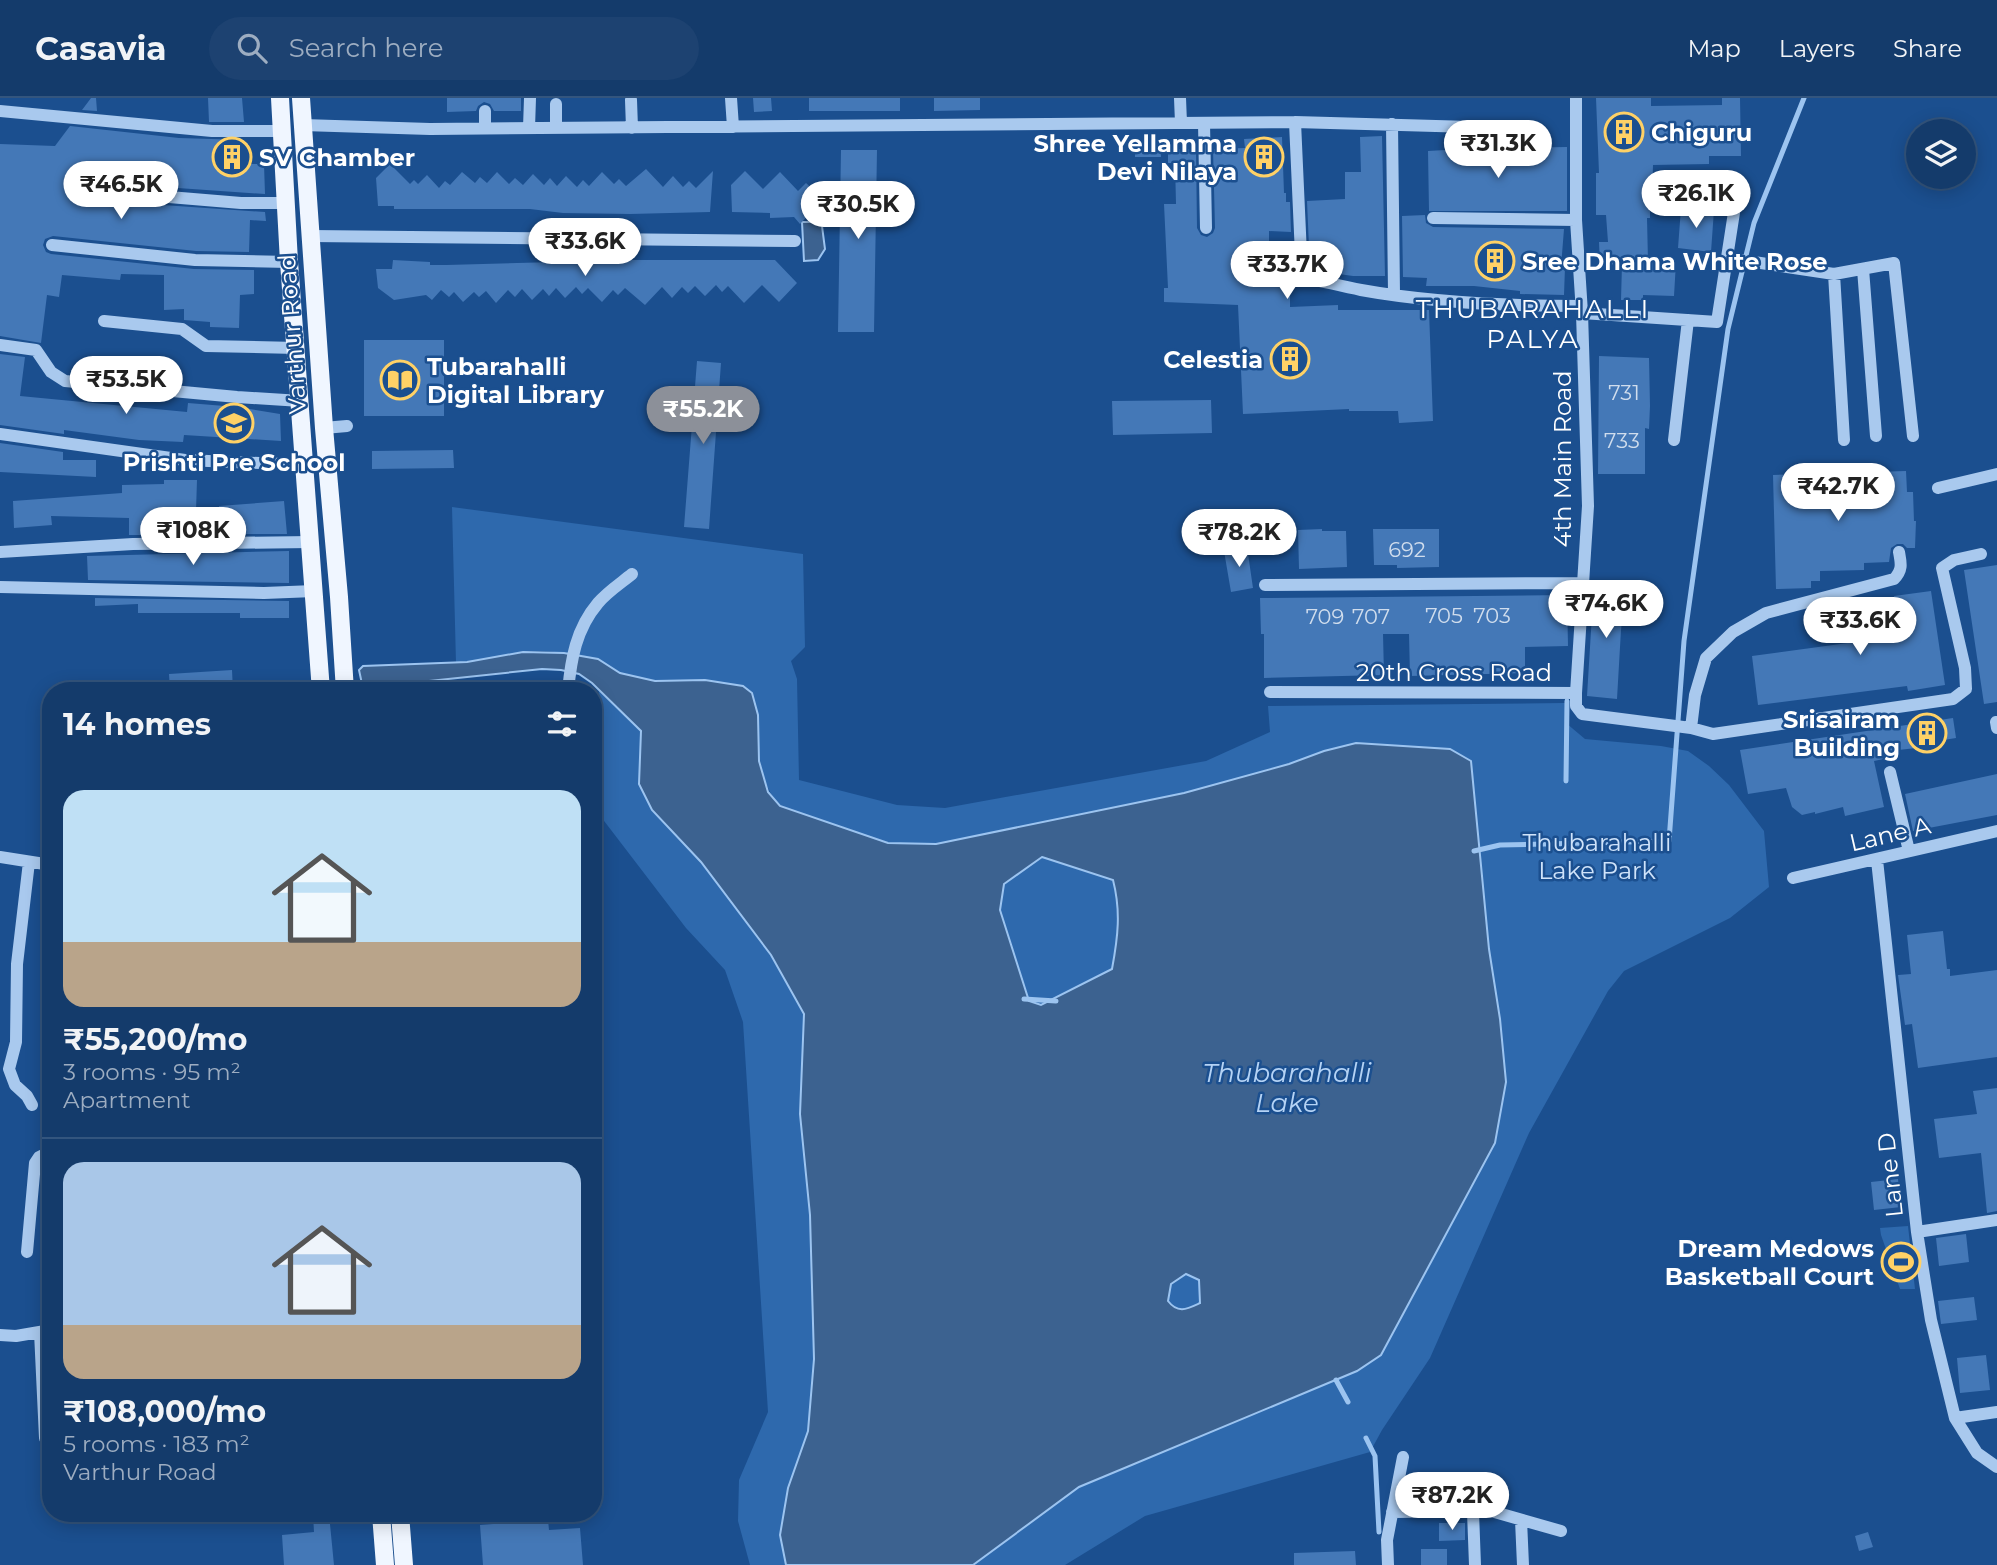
<!DOCTYPE html>
<meta charset="utf-8">
<style>
body{margin:0;font-family:Montserrat,sans-serif;background:#1d4271;color:#f1f3f6;height:100vh;display:flex;flex-direction:column;font-size:26px;white-space:nowrap}
*{box-sizing:border-box;margin:0}
p{font-size:23px;color:#9dadc1}
.icon{flex:none;width:38px;height:38px;fill:none;stroke:currentColor;stroke-width:2;stroke-linecap:round;stroke-linejoin:round}
.map{position:relative;flex:1;overflow:hidden}
.details{position:absolute;left:42px;top:584px;width:560px;height:840px;display:flex;flex-direction:column;background:#143b6b;border-radius:28px;box-shadow:0 4px 18px #0003,0 0 0 2px #33557e}
.details>*{flex:none}
.controls{position:absolute;left:1906px;top:21px;display:grid;gap:14px}
.controls a{display:grid;place-items:center;width:70px;height:70px;border-radius:50%;background:#143b6b;box-shadow:0 4px 18px #0003,0 0 0 2px #33557e;font-size:35px}
.price{position:absolute;translate:-50% -60px;padding:0 16px;border-radius:24px;background:#fff;color:#222;font-size:23px;line-height:46px;filter:drop-shadow(0 2px 4px #0008)}
.price::after{content:'';position:absolute;left:50%;top:42px;width:21px;height:16px;margin-left:-10px;background:inherit;clip-path:polygon(0 0,100% 0,50% 100%)}
.price.current{background:#8c9099;color:#fff}
ul{padding:0;list-style:none}
li{display:grid;align-content:center;gap:14px;height:371px;padding:0 21px}
li+li{border-top:2px solid #33557e}
li span{display:grid;place-items:center;height:217px;border-radius:21px;color:#555}
li>.icon{margin-inline-start:auto}
span .icon{width:126px;height:126px;fill:#fffc;stroke-width:1}
li b{font-size:30px}
h2{display:flex;justify-content:space-between;align-items:center;height:84px;padding:0 21px;font-size:30px}
header{display:flex;align-items:center;gap:42px;box-sizing:border-box;height:98px;padding:0 35px;background:#143b6b;border-bottom:2px solid #33557e}
header strong{font-size:33px}
nav{display:flex;gap:38px;margin-inline-start:auto;font-size:24px}
.search{width:490px;height:63px;background:#1d4271;display:flex;align-items:center;gap:18px;box-sizing:border-box;padding:0 24px;border-radius:38px;color:#9dadc1;font-size:26px}
.map>svg:first-child{display:block}
.green{fill:#2e69ad}
.water{fill:#3c6290;stroke:#9cc4f0;stroke-width:2;fill-rule:evenodd}
.lines{fill:none;stroke-linecap:round;stroke-linejoin:round}
.stream{stroke:#9cc4f0;stroke-width:5}
.building{fill:#4478b7}
.minor{stroke:#a9c9ee;stroke-width:12}
.major{stroke:#f0f6ff;stroke-width:18}
.labels{text-anchor:middle;dominant-baseline:central;stroke-width:5;stroke-linejoin:round;paint-order:stroke}
.number-label{font-size:21px;fill:#d0dded}
.poi-label{font-size:24px;font-weight:bold;fill:#fff;stroke:#1b4f8f;text-anchor:start}
.street-label{font-size:24px;fill:#fff;stroke:#1b4f8f}
.park-label{font-size:24px;fill:#cfe3fa;stroke:#1b4f8f}
.neighbourhood-label{font-size:26px;letter-spacing:2px;fill:#fff;stroke:#1b4f8f}
.water-label{font-size:26px;font-style:italic;fill:#b5d3f5;stroke:#1b4f8f}
</style>
<header>
<strong>Casavia</strong>
<div class="search"><svg class="icon" aria-label="search" viewBox="0 0 24 24"><circle cx="10" cy="10" r="6"/><path d="M15 15l6 6"/></svg>Search here</div>
<nav><a>Map</a><a>Layers</a><a>Share</a></nav>
</header>
<div class="map">
<svg width="1997" height="1467" viewBox="0 0 1997 1467">
<rect width="100%" height="100%" fill="#1b4f8f"/>
<!-- green -->
<path class="green" d="M452,409L803,456L805,549L791,563L797,581L799,682L897,707L945,710L1206,663L1270,634L1268,608L1565,605L1566,625L1585,641L1661,648L1688,653L1709,668L1729,687L1764,733L1769,789L1730,820L1624,873L1608,893L1529,1035L1430,1260L1382,1332L1370,1354L1145,1418L1065,1467H973L1079,1389L1357,1273L1381,1257L1495,1045L1506,985L1500,921L1489,851L1398,649L1356,645L1324,653L1289,666L1184,695L936,746L888,745L780,708C756,680 759,651 758,616L641,633L639,686L652,712L701,764L771,857L804,916L800,1016L810,1117L814,1261L808,1333L788,1390L781,1437L786,1467H750L738,1423L739,1382L768,1314L743,924L725,872L686,830L598,715C589,677 585,600 612,570C589,557 548,550 521,554C500,558 479,564 456,565Z
M1041,758L1113,782C1121,813 1118,839 1112,871L1041,907L1029,903L1000,812L1004,786Z
M1908,1128L1915,1191H1900L1881,1137L1880,1130Z
M1186,1176L1199,1182L1200,1205C1187,1211 1178,1216 1168,1204L1171,1186Z"/>
<!-- water -->
<path class="water" d="M802,124H816L822,128L825,151L818,162L804,163Z
M523,554L564,555L598,561L620,575L655,583L705,582L743,588L752,595L758,617L759,663L768,694L780,708L888,745L936,746L1184,695L1289,666L1324,653L1356,645L1450,651L1471,663L1489,851L1500,921L1506,984L1495,1045L1381,1257L1357,1273L1079,1389L973,1467H786L780,1437L788,1390L808,1333L814,1261L810,1117L800,1016L804,916L771,857L701,764L652,712L639,686L641,633L592,585L579,576L561,572L542,571L410,585L362,586L359,572L363,568L467,564ZM1042,759L1113,782C1121,813 1118,839 1112,871L1041,907L1029,903L1000,812L1004,786ZM1186,1176L1199,1182L1200,1205C1187,1211 1178,1216 1168,1203L1171,1186Z"/>
<g class="lines">
<!-- stream -->
<path class="stream" d="M1566,683L1567,603
M1474,753L1500,747L1669,743L1684,543L1728,231L1754,125L1804,0
M1024,901L1056,903
M1336,1282L1348,1304
M1366,1340L1375,1358L1379,1434"/>
</g>
<!-- building -->
<path class="building" d="M91,0H96L97,13L82,12Z
M208,0H242L244,24H209Z
M447,0H521V13H494L490,6L484,4L478,8L476,13L447,14Z
M753,0H771L772,13L754,14Z
M809,0H900V13H809Z
M934,0H980V12L934,13Z
M1596,0H1651V8L1722,7V0H1740L1741,58H1709V66L1653,67L1652,103H1650V120H1647L1648,163L1676,164L1674,198L1643,197V202H1621L1622,166L1600,167L1599,144H1608L1606,117H1596V75H1599Z
M70,28L179,40L244,42L245,45H248L246,66H264L265,96L135,87L136,74L97,68L93,107L133,109L134,105L265,114L266,123L250,122L249,154L196,153L53,138L45,141L43,147L46,154L51,156L194,171L254,172V196L240,197L239,230L210,229V224L184,222V211L164,212V177L121,176L120,182L62,177L59,199L47,197L41,245L0,238V46L55,48Z
M1382,38L1385,178H1353L1310,172L1307,103L1345,101V74H1361L1360,39Z
M1282,39L1284,95H1286V104H1290L1291,134L1269,133V165H1290V209L1338,207V212H1429L1433,323L1399,325L1398,313H1349V311L1243,316L1238,207L1164,204V190H1168L1164,106H1176L1175,65H1168V51H1196L1197,130L1201,137L1207,139L1213,135L1215,130L1213,51L1245,50L1244,41Z
M1135,41H1160L1161,59H1135Z
M1515,48V50L1567,49V113H1429L1428,53Z
M841,52H877L874,234H838Z
M390,66L410,86L414,82L418,86L427,77L439,90L445,83L450,87L462,74L475,85L480,79L487,85L497,74L509,86L515,80L523,87L533,76L544,87L550,80L557,88L566,78L577,89L583,82L589,88L602,74L614,86L619,81L626,88L646,71L663,89L673,78L683,89L689,83L696,90L713,73L710,114L630,116L563,115L530,111H394V108H378L376,80Z
M745,73L763,91L780,74L798,93L806,85L824,101L800,126L794,119L770,120V115L732,114L731,87Z
M1681,110L1714,112L1711,154L1678,150Z
M1425,117L1426,125L1433,129L1564,131L1561,169H1565L1564,197L1520,196V193L1474,188H1426L1427,180L1403,179L1402,118Z
M393,162L430,164V167H446L628,162H775L797,185L779,204L762,187L744,205L728,188L722,194L716,187L705,198L695,188L688,195L682,189L672,200L662,189L645,207L625,190L618,197L613,192L602,204L588,190L582,196L576,189L565,200L556,190L549,198L543,191L532,202L522,191L515,199L508,192L496,205L486,193L479,199L474,194L463,204L454,194L449,199L441,192L432,202L426,197L394,202L378,190L376,171H392Z
M364,242H444V318H364Z
M0,256L25,259L20,298L187,314L188,305L237,309L280,316L281,343L184,337L183,344L139,342L64,332V336L0,327Z
M1599,258L1649,260L1650,308L1649,331L1645,330V376H1598Z
M697,263L721,265L709,431L684,429Z
M1211,302L1212,335L1113,337L1112,303Z
M0,345L63,354V362H96V379L0,374Z
M453,352L454,370L372,371V353Z
M1906,373L1907,394H1913L1914,423H1916L1915,450H1907L1903,446H1897L1891,450L1889,464L1864,465V472L1820,473V483H1811V490L1776,491L1773,377Z
M164,382H197L196,413L152,414V437H129V420L51,418L52,427L14,430L13,403L122,395V387L164,386Z
M284,403L287,436H221L219,408Z
M1322,431V433H1346L1347,469L1299,471L1298,432Z
M1373,431H1439V469L1397,470V467H1374Z
M1247,449L1253,490L1231,494L1224,453Z
M289,453V485L88,482L87,458Z
M1997,467V604L1984,606L1964,472Z
M1594,484L1626,486L1621,532L1617,601L1587,598Z
M1931,493L1945,587L1908,593L1907,588L1758,607L1752,558L1855,544L1851,515L1896,509L1894,498Z
M1567,497L1568,548L1525,549V575L1410,578L1409,536H1383L1384,577L1264,580V536H1261L1260,500Z
M95,500L289,503V520H240V515H138V506L95,508Z
M232,572L233,593H170L169,576Z
M1953,620L1956,640L1925,645L1926,649L1898,652V658L1874,663L1884,709L1845,718L1843,709L1815,716V714L1802,717L1792,709L1786,690L1748,696L1740,652Z
M1997,676V717L1913,733L1905,696Z
M1943,833L1947,871H1950V878L1997,872V959L1918,970L1912,926L1905,927L1898,877L1911,876L1907,837Z
M1997,990V1113L1987,1115L1981,1055L1939,1060L1934,1021L1977,1016L1973,993Z
M1898,1081L1901,1109L1874,1112L1871,1084Z
M1966,1136L1969,1164L1939,1168L1936,1140Z
M1974,1199L1977,1222L1941,1226L1938,1203Z
M1986,1257L1990,1292L1960,1295L1957,1260Z
M313,1416H329L334,1467H284L282,1437L314,1434Z
M548,1422L549,1432L580,1430L583,1467H483L480,1427Z
M1439,1425H1465V1442L1439,1443Z
M1868,1434L1873,1449L1859,1453L1855,1438Z
M1421,1451H1447V1467H1421Z
M1355,1453L1356,1467H1294V1455Z"/>
<g class="lines">
<!-- minor -->
<path class="minor" d="M731,0L733,29
M1180,0L1181,25
M1576,0V122L1582,215L1588,408L1576,595V608L1582,616L1691,630L1713,636L1953,601L1966,591L1965,570L1942,470L1954,462L1981,456
M631,2L632,30
M0,13L212,33H283
M485,13V30
M1295,24L1302,179C1322,183 1341,188 1361,192C1433,205 1508,208 1581,208
M1204,25L1206,130
M1392,26L1394,196
M303,27L430,31L1295,24L1471,29
M529,30L530,0
M556,30V6
M121,95L241,105H286
M1433,120L1576,122
M310,138L795,143
M52,147L195,162L289,164
M1727,160L1834,176L1894,165L1913,338
M1863,171L1876,338
M1834,176L1844,342
M1582,215L1717,224L1735,108
M104,223L182,231L206,248L297,250
M0,247L36,252L51,274L65,283L237,299L301,303
M324,330L347,328
M0,336L185,362L306,367
M1674,342L1688,222
M1938,390L1997,376
M0,454L133,446L311,444
M1265,487L1581,485
M0,489L264,495L314,493
M568,593C571,561 576,531 598,505C607,494 621,485 632,476
M1270,594L1576,595
M1996,624L1997,630
M1691,630L1695,597L1706,560L1733,534L1766,515L1894,481C1903,472 1901,465 1899,454
M1890,674L1909,753
M0,759L51,767
M1877,762L1917,1134L1931,1222L1955,1320L1977,1355L1997,1369
M29,764L17,866L16,944L9,971L15,987L27,998L32,1007
M1793,780L1997,733
M1917,1134L1997,1122
M27,1154L35,1065L39,1059L51,1053
M40,1234L45,1340
M0,1237L16,1238L51,1232
M1955,1320L1997,1314
M1392,1414L1491,1413L1561,1433
M1473,1414L1475,1467
M1521,1422L1523,1467
M1388,1467L1387,1442L1403,1359"/>
<!-- major -->
<path class="major" d="M280,0L289,164L321,593
M301,0L324,330L339,499L345,593
M381,1416L385,1467
M400,1416L404,1467"/>
</g>
<!-- icons -->
<defs>
<symbol id="building-ring" viewBox="-11 -11 22 22"><circle r="9.5" fill="#1b4f8f" stroke="#ffd166" stroke-width="1.5"/><path d="M-4-6H4V6H1V3H-1V6H-4ZM-2.5-4.3h1.7v1.8h-1.7ZM.8-4.3h1.7v1.8H.8ZM-2.5-1h1.7V.8h-1.7ZM.8-1h1.7V.8H.8Z" fill="#ffd166"/></symbol>
<symbol id="library-ring" viewBox="-11 -11 22 22"><circle r="9.5" fill="#1b4f8f" stroke="#ffd166" stroke-width="1.5"/><path d="M-6-4Q-3-5.5-.7-3.5V5Q-3 3-6 4ZM6-4Q3-5.5 .7-3.5V5Q3 3 6 4Z" fill="#ffd166"/></symbol>
<symbol id="school-ring" viewBox="-11 -11 22 22"><circle r="9.5" fill="#1b4f8f" stroke="#ffd166" stroke-width="1.5"/><path d="M0-5L7-2L0 1L-7-2ZM-4 1L0 2.5L4 1V4Q0 6-4 4Z" fill="#ffd166"/></symbol>
<symbol id="stadium-ring" viewBox="-11 -11 22 22"><circle r="9.5" fill="#1b4f8f" stroke="#ffd166" stroke-width="1.5"/><path d="M0-5a6.5 5 0 1 0 0 10a6.5 5 0 1 0 0-10ZM-3.5-1.8h7v3.6h-7Z" fill="#ffd166"/></symbol>
</defs>
<g fill-rule="evenodd">
<use href="#building-ring" x="1602" y="12" width="44" height="44"/>
<use href="#building-ring" x="210" y="37" width="44" height="44"/>
<use href="#building-ring" x="1242" y="37" width="44" height="44"/>
<use href="#building-ring" x="1473" y="141" width="44" height="44"/>
<use href="#building-ring" x="1268" y="239" width="44" height="44"/>
<use href="#library-ring" x="378" y="260" width="44" height="44"/>
<use href="#school-ring" x="212" y="303" width="44" height="44"/>
<use href="#building-ring" x="1905" y="613" width="44" height="44"/>
<use href="#stadium-ring" x="1879" y="1142" width="44" height="44"/>
</g>
<g class="labels">
<!-- number labels -->
<g class="number-label">
<text x="1624" y="294">731</text>
<text x="1622" y="342">733</text>
<text x="1407" y="451">692</text>
<text x="1444" y="517">705</text>
<text x="1492" y="517">703</text>
<text x="1325" y="518">709</text>
<text x="1371" y="518">707</text>
</g>
<!-- poi labels -->
<g class="poi-label">
<text x="1651" y="34">Chiguru</text>
<text x="1237" y="45" text-anchor="end">Shree Yellamma<tspan x="1237" dy="28">Devi Nilaya</tspan></text>
<text x="259" y="59">SV Chamber</text>
<text x="1522" y="163">Sree Dhama White Rose</text>
<text x="1263" y="261" text-anchor="end">Celestia</text>
<text x="427" y="268">Tubarahalli<tspan x="427" dy="28">Digital Library</tspan></text>
<text x="234" y="364" text-anchor="middle">Prishti Pre School</text>
<text x="1900" y="621" text-anchor="end">Srisairam<tspan x="1900" dy="28">Building</tspan></text>
<text x="1874" y="1150" text-anchor="end">Dream Medows<tspan x="1874" dy="28">Basketball Court</tspan></text>
</g>
<!-- street labels -->
<g class="street-label">
<text transform="translate(292 236) rotate(-94)">Varthur Road</text>
<text transform="translate(1562 361) rotate(-90)">4th Main Road</text>
<text x="1454" y="574">20th Cross Road</text>
<text transform="translate(1890 736) rotate(-13)">Lane A</text>
<text transform="translate(1890 1077) rotate(-96)">Lane D</text>
</g>
<!-- park labels -->
<g class="park-label">
<text x="1597" y="744">Thubarahalli<tspan x="1597" dy="28">Lake Park</tspan></text>
</g>
<!-- neighbourhood labels -->
<g class="neighbourhood-label">
<text x="1533" y="211">THUBARAHALLI<tspan x="1533" dy="30">PALYA</tspan></text>
</g>
<!-- water labels -->
<g class="water-label">
<text x="1287" y="975">Thubarahalli<tspan x="1287" dy="30">Lake</tspan></text>
</g>
</g>
</svg>
<div class="controls">
<a><svg class="icon" aria-label="layers" viewBox="0 0 24 24"><path d="M12 4l9 5-9 5-9-5zM3 14l9 5 9-5"/></svg></a>
</div>
<b class="price" style="left:1498px;top:82px">₹31.3K</b>
<b class="price" style="left:121px;top:123px">₹46.5K</b>
<b class="price" style="left:1696px;top:132px">₹26.1K</b>
<b class="price" style="left:858px;top:143px">₹30.5K</b>
<b class="price" style="left:585px;top:180px">₹33.6K</b>
<b class="price" style="left:1287px;top:203px">₹33.7K</b>
<b class="price" style="left:126px;top:318px">₹53.5K</b>
<b class="price current" style="left:703px;top:348px">₹55.2K</b>
<b class="price" style="left:1838px;top:425px">₹42.7K</b>
<b class="price" style="left:193px;top:469px">₹108K</b>
<b class="price" style="left:1239px;top:471px">₹78.2K</b>
<b class="price" style="left:1606px;top:542px">₹74.6K</b>
<b class="price" style="left:1860px;top:559px">₹33.6K</b>
<b class="price" style="left:1452px;top:1434px">₹87.2K</b>
<section class="details">
<h2>14 homes<svg class="icon" aria-label="filters" viewBox="0 0 24 24"><path d="M4 7h16M4 17h16"/><circle cx="9" cy="7" r="2"/><circle cx="15" cy="17" r="2"/></svg></h2>
<ul>
<li><span style="background:linear-gradient(#bfe0f5 70%,#b9a48a 0)"><svg class="icon" aria-label="home" viewBox="0 0 24 24"><path d="M3 11l9-7 9 7M6 9v11h12V9"/></svg></span><div><b>₹55,200/mo</b><p>3 rooms · 95 m²</p><p>Apartment</p></div></li>
<li><span style="background:linear-gradient(#a9c7e8 75%,#b9a48a 0)"><svg class="icon" aria-label="home" viewBox="0 0 24 24"><path d="M3 11l9-7 9 7M6 9v11h12V9"/></svg></span><div><b>₹108,000/mo</b><p>5 rooms · 183 m²</p><p>Varthur Road</p></div></li>
</ul>
</section>
</div>
